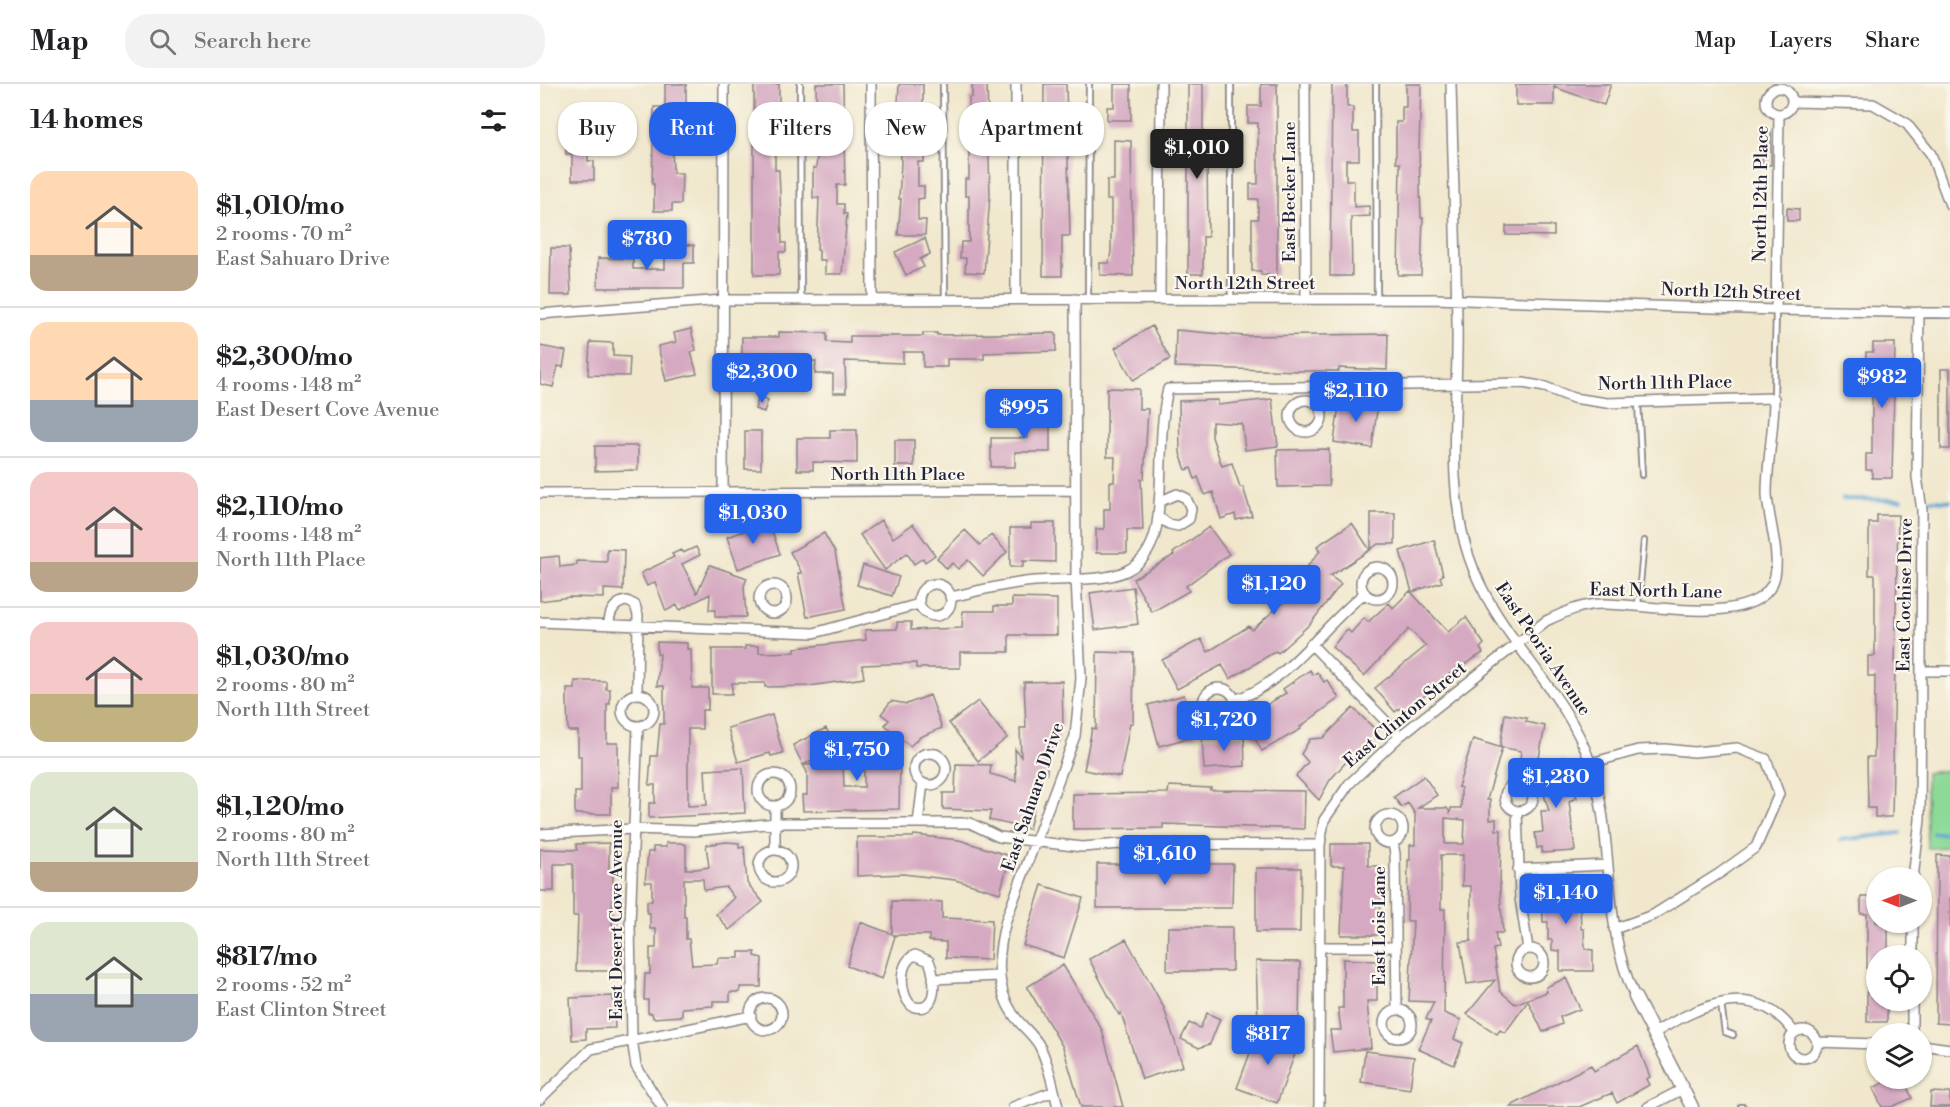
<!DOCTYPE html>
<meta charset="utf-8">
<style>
body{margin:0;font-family:"Libre Bodoni",serif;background:#f2f2f2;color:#202124;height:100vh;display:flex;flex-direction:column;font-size:22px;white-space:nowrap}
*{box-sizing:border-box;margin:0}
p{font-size:20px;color:#757577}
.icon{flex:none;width:33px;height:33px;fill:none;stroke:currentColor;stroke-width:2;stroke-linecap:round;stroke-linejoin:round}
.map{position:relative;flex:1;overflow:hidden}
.side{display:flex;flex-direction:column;background:#fff;width:540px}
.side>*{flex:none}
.hud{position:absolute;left:18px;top:18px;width:570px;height:54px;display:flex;gap:12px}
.needle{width:39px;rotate:270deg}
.controls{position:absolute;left:1326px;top:783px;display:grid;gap:12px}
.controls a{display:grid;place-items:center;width:66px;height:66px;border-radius:50%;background:#fff;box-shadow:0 2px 4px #0004;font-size:30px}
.price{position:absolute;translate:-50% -51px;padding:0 14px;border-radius:6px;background:#2563eb;color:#fff;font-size:20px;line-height:39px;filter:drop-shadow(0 2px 3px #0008)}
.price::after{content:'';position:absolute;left:50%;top:36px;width:18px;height:14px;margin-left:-9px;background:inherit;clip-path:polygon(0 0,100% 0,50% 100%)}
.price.on{background:#222;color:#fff}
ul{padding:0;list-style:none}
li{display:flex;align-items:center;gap:18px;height:150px;padding:0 30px}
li+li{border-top:2px solid #e0e0e0}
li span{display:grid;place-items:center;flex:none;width:168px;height:120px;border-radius:18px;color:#555}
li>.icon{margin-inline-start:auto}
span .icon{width:72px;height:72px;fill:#fffc;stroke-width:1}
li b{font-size:26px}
h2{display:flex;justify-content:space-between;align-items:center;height:72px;padding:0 30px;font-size:26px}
.pill{padding:0 21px;border-radius:24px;background:#fff;box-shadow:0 2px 4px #0004;font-size:21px;line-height:54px}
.pill.on{background:#2563eb;color:#fff}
header{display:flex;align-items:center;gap:36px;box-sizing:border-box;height:84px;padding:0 30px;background:#fff;border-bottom:2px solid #e0e0e0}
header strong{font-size:28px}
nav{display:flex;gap:33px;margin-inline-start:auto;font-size:21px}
.search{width:420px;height:54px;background:#f2f2f2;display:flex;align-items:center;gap:15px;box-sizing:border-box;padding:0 21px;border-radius:24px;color:#757577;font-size:22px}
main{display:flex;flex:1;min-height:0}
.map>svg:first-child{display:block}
.green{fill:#8dda98;stroke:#587e6a;stroke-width:1.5}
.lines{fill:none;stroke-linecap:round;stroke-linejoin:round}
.stream{stroke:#5aa4d1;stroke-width:4}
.building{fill:#d5a9c1;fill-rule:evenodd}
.service-casing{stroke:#898484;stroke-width:8}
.minor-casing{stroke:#898484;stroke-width:12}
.tertiary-casing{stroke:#898484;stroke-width:15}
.service{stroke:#fff;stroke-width:4.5}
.minor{stroke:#fff;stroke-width:9}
.tertiary{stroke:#fff;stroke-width:12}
.labels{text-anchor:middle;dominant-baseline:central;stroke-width:4.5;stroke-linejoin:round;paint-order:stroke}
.street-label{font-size:18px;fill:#22223b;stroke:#fbf7ec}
</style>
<header>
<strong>Map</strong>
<div class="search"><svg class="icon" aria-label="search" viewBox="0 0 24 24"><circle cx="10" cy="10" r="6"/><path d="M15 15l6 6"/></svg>Search here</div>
<nav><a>Map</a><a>Layers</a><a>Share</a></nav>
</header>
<main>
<section class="side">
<h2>14 homes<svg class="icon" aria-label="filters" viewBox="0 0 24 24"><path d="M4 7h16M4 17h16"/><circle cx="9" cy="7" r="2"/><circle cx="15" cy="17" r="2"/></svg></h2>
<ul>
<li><span style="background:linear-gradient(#ffd9b3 70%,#b9a48a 0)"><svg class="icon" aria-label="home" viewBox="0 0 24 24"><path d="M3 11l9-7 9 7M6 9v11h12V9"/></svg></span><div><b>$1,010/mo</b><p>2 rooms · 70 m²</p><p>East Sahuaro Drive</p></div></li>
<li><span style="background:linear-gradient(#ffd9b3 65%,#9aa5b1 0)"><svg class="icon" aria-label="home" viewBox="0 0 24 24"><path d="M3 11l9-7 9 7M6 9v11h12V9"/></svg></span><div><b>$2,300/mo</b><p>4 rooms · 148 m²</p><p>East Desert Cove Avenue</p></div></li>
<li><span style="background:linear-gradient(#f6c9c9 75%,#b9a48a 0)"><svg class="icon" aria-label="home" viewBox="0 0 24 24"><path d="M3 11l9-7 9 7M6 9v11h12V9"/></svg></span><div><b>$2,110/mo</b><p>4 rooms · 148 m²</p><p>North 11th Place</p></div></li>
<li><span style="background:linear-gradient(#f6c9c9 60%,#c2b280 0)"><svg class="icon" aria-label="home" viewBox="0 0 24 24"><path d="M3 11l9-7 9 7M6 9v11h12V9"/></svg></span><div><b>$1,030/mo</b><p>2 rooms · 80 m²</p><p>North 11th Street</p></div></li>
<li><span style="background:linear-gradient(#dfe7d0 75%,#b9a48a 0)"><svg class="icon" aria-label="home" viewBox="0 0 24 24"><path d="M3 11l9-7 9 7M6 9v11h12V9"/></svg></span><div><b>$1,120/mo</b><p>2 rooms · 80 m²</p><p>North 11th Street</p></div></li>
<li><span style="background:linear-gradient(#dfe7d0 60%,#9aa5b1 0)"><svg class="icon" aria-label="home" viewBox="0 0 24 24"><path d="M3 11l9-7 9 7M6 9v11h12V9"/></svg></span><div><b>$817/mo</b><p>2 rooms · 52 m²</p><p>East Clinton Street</p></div></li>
</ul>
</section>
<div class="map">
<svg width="1410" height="1023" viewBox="0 0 1410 1023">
<rect width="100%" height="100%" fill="#fbf7ec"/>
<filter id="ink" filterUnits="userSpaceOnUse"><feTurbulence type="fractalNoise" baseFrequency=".0167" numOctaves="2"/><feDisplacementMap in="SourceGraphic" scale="12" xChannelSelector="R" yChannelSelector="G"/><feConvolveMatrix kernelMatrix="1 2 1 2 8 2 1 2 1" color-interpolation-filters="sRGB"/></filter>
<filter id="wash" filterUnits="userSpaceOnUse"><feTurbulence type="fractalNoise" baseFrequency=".008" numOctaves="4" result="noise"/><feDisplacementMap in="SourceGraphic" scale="24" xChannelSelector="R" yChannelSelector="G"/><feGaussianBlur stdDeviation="1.35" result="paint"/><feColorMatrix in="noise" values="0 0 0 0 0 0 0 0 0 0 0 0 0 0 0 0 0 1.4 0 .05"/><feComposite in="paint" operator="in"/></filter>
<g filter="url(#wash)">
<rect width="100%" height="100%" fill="#f0e7cc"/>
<!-- green -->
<path class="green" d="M1410,686V763L1387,764L1386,689Z"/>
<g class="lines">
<!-- stream -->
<path class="stream" d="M1303,415L1361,416
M1391,416L1410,417
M1393,749H1410
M1300,756L1360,749"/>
</g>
<g id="blocks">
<!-- building -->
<path class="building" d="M125,0H146V23H159V37H151V43H142V62H132L133,89H142L141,120H132V127H114V100H112L114,23H125Z
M214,0H239V41H235V86H239L242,159H246V168H239V191H214Z
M276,0H303L305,101H297V120H304V130H307L302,190H285V176H279V166H277L279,114H273V84H276L277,74Z
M359,0H383V28H390V60L389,63H384V78H378V102H384V114L378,115V136H386L385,151H358L361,115H359L361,79L360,44L357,39Z
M432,0H447L450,112L444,189L425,188L426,174H420L421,158H429V112H425V95H429V13H432Z
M504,0H526L530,152H522V192H503Z
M574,0H591V36H567V23H574Z
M648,0H663V58H669V76H667L668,153H663V190H648Z
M721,0H737V191H721V187H712V135H718V115H710V100H718V39H708V22H721Z
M792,0H807V23H813V48H819V76H806V96H814V123L829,122L830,132L811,133L812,192H790Z
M866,0H881L879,65L881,134H883L881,191H858L860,79H856V38H862V23H866Z
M976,0H1071L1064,21L1014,3V21H976Z
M1222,48H1231V81H1222Z
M26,51H48V77H54V96H32V70H26Z
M574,56L591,57L593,192L560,191V179H569L571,167V116H567V96H574Z
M1247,124L1259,125V137H1247Z
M966,142H1014V152L966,151Z
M385,154L390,170L380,175L384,183L366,191L355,168Z
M125,160L154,161V179H144V204H58V174L93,175V185H125Z
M11,164H29L31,211H10Z
M612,242L630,275L593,296L575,264Z
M151,245L156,266L151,268L157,290L126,297L118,262L136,258L134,249Z
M636,246L704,252L848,250L847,286L799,284V287H758L635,283Z
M239,248L287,249V258L310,259V252H383V249H397V251L516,249V267L444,269V275H407V283H383V268H363V279L305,277L306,309H293V290H275L276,277H233V287H217V307H202V253H239Z
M50,258L73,259V272L90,273L89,292L48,291Z
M1333,259H1355L1352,394H1332V386H1326V370H1332V286H1326V268H1333Z
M0,262L26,267L23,283L18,282L13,303L0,300Z
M1401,285H1410V365H1401Z
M567,304L599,305V325H608L604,395H601L603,446H587V469H556V445H564V425H570V398H574L575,373H567Z
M219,313L228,316L224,328L215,325Z
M800,314L838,319L832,364L794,358Z
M732,315L738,362L705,366L702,340L672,338V353L682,382L692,379L700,403H703L712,432L696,436L695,430L681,435L673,408L665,411L658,393L655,395L651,384L646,386L640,369L639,317L678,316V321Z
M488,325H510V368H475V383H451V354H488Z
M290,346H317V379L273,378V386H257V354H290Z
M205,347H221V385H205Z
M355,356H374V382H355Z
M55,362H98V386L55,387Z
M789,365V402L738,403L737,366Z
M831,429H855V460H838L831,465Z
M1337,431H1358L1352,733H1335V724H1328L1327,673H1334L1335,592H1328V572H1335V491H1329V439H1337Z
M341,436L353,454L373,440L395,471L385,478L383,474L374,480L367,469L345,486L320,451Z
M229,438L240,470L198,485L187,453Z
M491,439H515V478L483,477V483H470V444H491Z
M812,439L830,466L790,492L801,500L770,540L738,569L736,567L690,595L682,581L637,605L622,576L661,555L668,568L709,542L712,546L749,513L745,510L780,467L777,462Z
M669,443L689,470L646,502L649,507L612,528L593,495L634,471L633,469Z
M425,446L440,461L451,451L467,468L443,492L428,476L418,485L412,479L407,485L397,474Z
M284,449L295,468L306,525L267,533L258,489H262L250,468Z
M894,456L903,491L900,493L902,498L872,508L860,467Z
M156,463L160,471L142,480L157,509L170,481L207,494L204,502L206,533H175V526H169L170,510L140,526L137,521L126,527L115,498L107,502L101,489L134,473L132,470L141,466L143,469Z
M67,465L84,466L83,506L64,505V514L30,513L0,517V474L19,472L20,483L37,481V477L67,478Z
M323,481L359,493L352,512L317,501Z
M593,503L598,540L555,546L550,509Z
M870,507L908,548L926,533L944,560L940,564L943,569L903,594L905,596L863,628L860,624L855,628L835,604L886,562L869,545L824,592L792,563L807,545L811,549L824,534L828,538L849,519L853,524Z
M472,514L517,515V551H469V568H420V584H376V579L322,581L324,594L269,602L225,603V599H192V610H172V565H205V562H219V569L255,568V564L326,556L325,546L357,545V538H371V546L422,544L423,527H454V522H472Z
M117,558L147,559V565H151L152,604H168V626H162V645H148V722L167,721L165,686L203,684L205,729L109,734V719H115V701H109L111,672H117L120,640H124V602H117L120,570H117Z
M557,568L594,569L593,639H590L580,693L544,686L552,644L556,645Z
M770,586L773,591L777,588L784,598L787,596L799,614L760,643L761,645L722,667L704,635L746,609L743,605Z
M35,597H66V605H70V620H67V659H78V703H71V730H35V708H41V672H38V647H28L27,619V605H35Z
M522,597L523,642H519V659H512V668H507V690H502L489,745L449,736L451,727L403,725V709H415L416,680L451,681L450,690L476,697L475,665L481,673L480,644H486L484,598Z
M390,611L402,644L380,653L370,662L345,641L349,636L341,630L351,617L367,620Z
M644,611L656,652L619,662L608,621Z
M438,617L467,654L438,677L409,639Z
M813,624L838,648L831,660L809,680L806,678L790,696L779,716L756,692L768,678L761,670L770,655L783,654Z
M965,630L987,634L986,638L1005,642L998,679L980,676L981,667L960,663Z
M232,631L243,669L231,672L230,669L198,678L188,644Z
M286,644L296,664L263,681L253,661Z
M704,651L705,682L664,685L662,653Z
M324,653L356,654L355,678L360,679L359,725L263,727L262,711H267V688L263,681L303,680L304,703H324Z
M933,655L962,664L947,716H950V736L956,735V746H961L960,807L963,849H955L958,864L953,865L960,907L975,920L1007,908L1006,903L1026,894L1040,925L1020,933L1022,940L1003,948L988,917L965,949L960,946L957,950L927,930L955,896L927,900L920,858L931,857V802H922L923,771H901V825H905L904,929L921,936L914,955L923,959L914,981L878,965L891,937L886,935L894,918L869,917L873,837H867L868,776H870V761H875V730L868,719L861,723L854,713L884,692L897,711L878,724H907L910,729L911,724H921V704L918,703ZM905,734L925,736L924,760H905Z
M1024,675L1037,714L1029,717L1035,767L1002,769V763L997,764L995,749L1003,748L1001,727H1009L996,684Z
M629,702L671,704L670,706L765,707L764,745L623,740V744L533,745V710L628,709Z
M374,751L419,756L470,772L460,809L415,796L363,790L317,792V753H373Z
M186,758L199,759V764L204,763L207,799L223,818L189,846L176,830L194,814L186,803L164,806L163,795H144V833H146V855H149L152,881L177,880L178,874H199V868H215V872L222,874L221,903H200V908H190V917H173V922L142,924V932L113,934L112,929H108V916H104L105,890H110V864H116V845H110V829H107V817H112V798H105L108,768H113V763H126V759H141L146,761V785H156L169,783L166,761Z
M69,759V786H73L72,841H76L74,887H36L38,832H33V780H14V807H0V765L37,766L36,760Z
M791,760H828V782H841L840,851H801L804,782H791Z
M1397,771L1410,772V940L1396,939Z
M557,780H693L692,824H557Z
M716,784H761L760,848H716Z
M1006,797H1039L1041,845H1044L1045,865L1053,866V887H1020V867L1012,866V856H1008V838H1003L1002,803L1006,804Z
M502,801L543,814L524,874L483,861Z
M1321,813H1336V838H1348V872H1336V916H1347V938H1327V830H1321Z
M352,817L402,818V834L452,836L450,876L406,874V858L389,857V851H353L355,852L342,895L307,882L320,838L352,850Z
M628,843H692V887H627Z
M586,855L624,924L643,982L602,995L581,929L579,931L549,875Z
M803,875L837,877V882H841V897H837V917H827L831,964L793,968L790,946H801L798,924H803Z
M716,877L760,878L759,941L718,940Z
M523,881L562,946L583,1023H541L523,963L487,903Z
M73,912L75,944L46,945V955L32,956L30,914Z
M667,929L680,935L670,960L659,964L641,955L649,939L660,944Z
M719,945L759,959L737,1019L697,1004Z
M1098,962L1110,993L1106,995L1109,1001L1077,1019L1072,1009L1039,1023H969L1051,981L1054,987Z
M825,967L874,973L870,1005L821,998Z
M1353,994H1363L1372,1014L1351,1023H1342L1333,1004Z
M1391,1008L1410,1009V1023H1390Z"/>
</g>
</g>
<g filter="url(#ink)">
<use href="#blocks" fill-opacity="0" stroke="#898484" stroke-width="1.5"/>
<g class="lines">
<defs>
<path id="service" d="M260,0L261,216
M403,0L405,215
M836,0L837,215
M548,215L549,0
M691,215V0
M1234,313L1236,226
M1098,319L1102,391
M1098,521L1104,457
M1181,920L1185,948L1193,951
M1201,1023H1203"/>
<path id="minor" d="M331,0L332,215
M476,0V215
M765,0L766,215
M911,0C913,80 916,160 917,240C919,317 904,399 929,473C955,552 1024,602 1050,678C1077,757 1059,834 1095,913
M1226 17a13 13 0 1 1 26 0a13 13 0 1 1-26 0Z
M1253,18L1333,20L1366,39L1391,70L1410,121
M620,215L621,0
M1236,226L1239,31
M0,230L183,216L894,215L1236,226L1410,229
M750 332a16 16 0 1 1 32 0a16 16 0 1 1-32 0Z
M183,407L184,0
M0,409L535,406
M618,433L629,440L638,442L649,435L651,425L646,414L637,410L619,418
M821 499a16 16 0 1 1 32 0a16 16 0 1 1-32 0Z
M379 516a16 16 0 1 1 32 0a16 16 0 1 1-32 0Z
M219 515a14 14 0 1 1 28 0a14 14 0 1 1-28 0Z
M410,513C438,507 467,499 495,497C550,492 611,508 618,432C623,390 618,348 628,305L983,299L1005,303L1033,314L1067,319L1234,314C1234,346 1227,377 1227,410C1228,434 1240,468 1235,492C1223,547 1105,519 1063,520C1042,520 1025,528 1006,537L860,652L809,700L784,736L780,761L779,1023
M0,538L274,549L379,520
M69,540C69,528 75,518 87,517L95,521L98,531L97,610
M771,560L860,652
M1381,587H1410
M663 620a16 16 0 1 1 32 0a16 16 0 1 1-32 0Z
M82 626a16 16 0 1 1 32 0a16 16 0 1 1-32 0Z
M694,616C745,602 784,540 825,509
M98,642L90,840L92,955L96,982L122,1023
M374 685a16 16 0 1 1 32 0a16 16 0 1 1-32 0Z
M1051,679L1098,666L1125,665L1154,668L1197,664L1226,675L1239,710L1216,763L1180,789L1113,831L1074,845
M218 706a16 16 0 1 1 32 0a16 16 0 1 1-32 0Z
M965 713a14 14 0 1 1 28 0a14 14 0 1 1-28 0Z
M977,728L980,814L988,865
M835 745a14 14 0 1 1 28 0a14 14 0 1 1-28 0Z
M378,739L383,699
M0,750L93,745L154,747L236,739H430L459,753L542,763L581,760L780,761
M853,759L855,770L857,926
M235,766V722
M219 782a16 16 0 1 1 32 0a16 16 0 1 1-32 0Z
M978,785L1067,781
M1373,794L1380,736L1382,426L1377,393L1379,228
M780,863H855
M976 879a14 14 0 1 1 28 0a14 14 0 1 1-28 0Z
M375,871L389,877C396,892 399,932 372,922C359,911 358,878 375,871Z
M1373,872V838
M393,895L459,892
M210 930a16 16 0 1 1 32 0a16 16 0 1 1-32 0Z
M844 940a14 14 0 1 1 28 0a14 14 0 1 1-28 0Z
M1249 960a14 14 0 1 1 28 0a14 14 0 1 1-28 0Z
M1114,949C1160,922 1214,894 1254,948
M1372,950V916
M1277,958L1336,960
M1382,961L1410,965
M0,1015L51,965L211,932
M473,1023L514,1007
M518,1023C513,1003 509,980 499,961C492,949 480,941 473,930C454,902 458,867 466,836L535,652L541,594L536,495L535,215
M1108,1023L1143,1005"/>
<path id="tertiary" d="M1095,913L1152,1023"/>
</defs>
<!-- service casing -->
<use href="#service" class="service-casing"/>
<!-- minor casing -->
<use href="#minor" class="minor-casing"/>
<!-- tertiary casing -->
<use href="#tertiary" class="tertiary-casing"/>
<!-- service -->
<use href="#service" class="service"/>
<!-- minor -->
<use href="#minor" class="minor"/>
<!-- tertiary -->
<use href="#tertiary" class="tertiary"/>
</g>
</g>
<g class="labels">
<!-- street labels -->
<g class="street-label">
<text transform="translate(749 108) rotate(-90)">East Becker Lane</text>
<text transform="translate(1221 110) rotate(-89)">North 12th Place</text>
<text x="705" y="199">North 12th Street</text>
<text transform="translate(1191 208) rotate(2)">North 12th Street</text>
<text transform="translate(1125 299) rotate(-1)">North 11th Place</text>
<text x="358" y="390">North 11th Place</text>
<text transform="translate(1116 507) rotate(1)">East North Lane</text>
<text transform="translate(1365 511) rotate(-89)">East Cochise Drive</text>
<text transform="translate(1003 565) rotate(56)">East Peoria Avenue</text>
<text transform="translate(865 631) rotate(-40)">East Clinton Street</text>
<text transform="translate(493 713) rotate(-71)">East Sahuaro Drive</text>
<text transform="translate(76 836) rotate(-90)">East Desert Cove Avenue</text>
<text transform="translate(839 842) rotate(-90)">East Lois Lane</text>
</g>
</g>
</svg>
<div class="controls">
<a><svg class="needle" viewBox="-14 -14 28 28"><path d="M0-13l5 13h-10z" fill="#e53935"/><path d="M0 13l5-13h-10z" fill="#757577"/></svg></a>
<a><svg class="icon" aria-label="locate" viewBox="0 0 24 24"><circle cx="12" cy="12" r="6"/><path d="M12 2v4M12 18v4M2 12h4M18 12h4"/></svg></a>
<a><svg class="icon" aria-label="layers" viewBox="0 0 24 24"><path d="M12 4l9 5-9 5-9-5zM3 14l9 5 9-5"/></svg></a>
</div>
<b class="price on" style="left:657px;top:96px">$1,010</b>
<b class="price" style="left:107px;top:187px">$780</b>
<b class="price" style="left:222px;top:320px">$2,300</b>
<b class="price" style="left:1342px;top:325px">$982</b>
<b class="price" style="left:816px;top:339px">$2,110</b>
<b class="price" style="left:484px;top:356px">$995</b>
<b class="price" style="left:213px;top:461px">$1,030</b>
<b class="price" style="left:734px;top:532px">$1,120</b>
<b class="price" style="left:684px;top:668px">$1,720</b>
<b class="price" style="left:317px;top:698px">$1,750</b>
<b class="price" style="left:1016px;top:725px">$1,280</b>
<b class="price" style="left:625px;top:802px">$1,610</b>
<b class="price" style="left:1026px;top:841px">$1,140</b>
<b class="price" style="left:728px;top:982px">$817</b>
<div class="hud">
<a class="pill">Buy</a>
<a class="pill on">Rent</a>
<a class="pill">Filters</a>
<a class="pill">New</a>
<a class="pill">Apartment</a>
</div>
</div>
</main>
